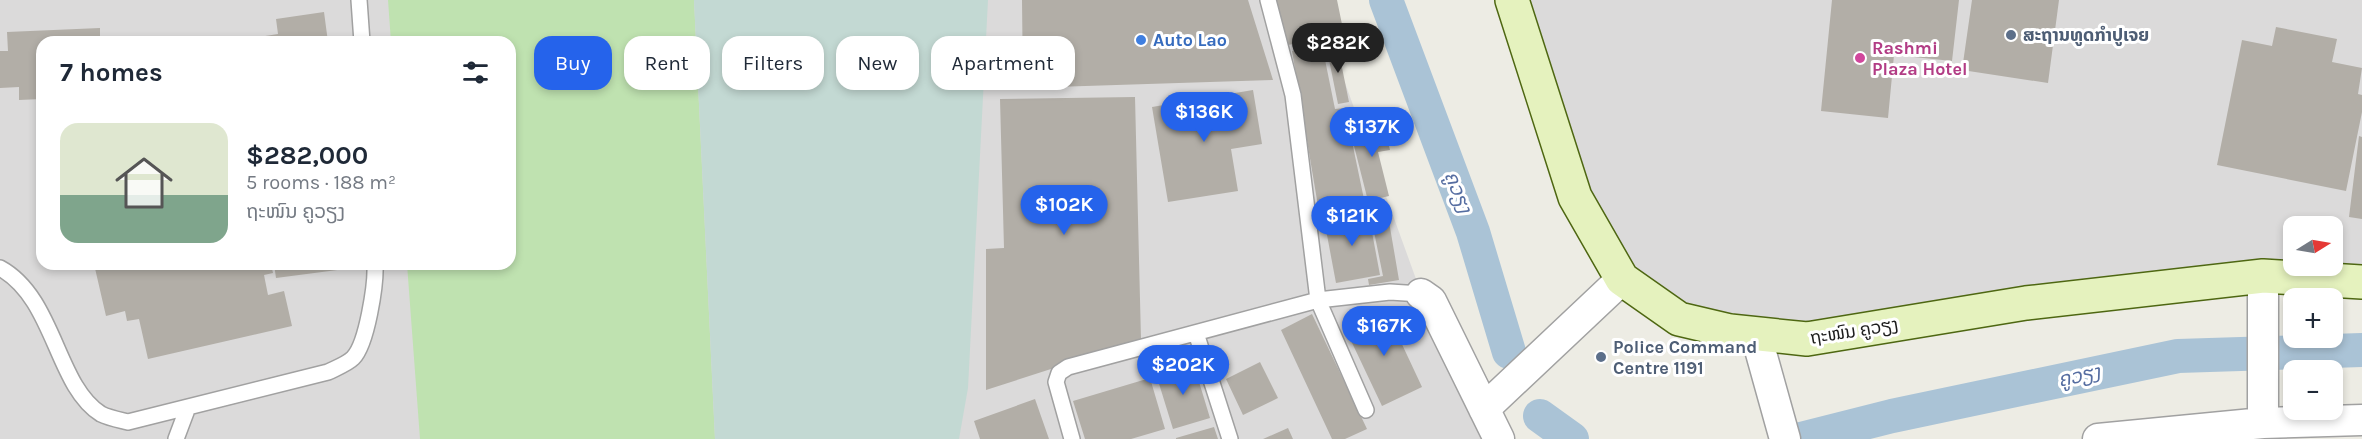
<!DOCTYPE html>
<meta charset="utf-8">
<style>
body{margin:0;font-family:Karla,"Noto Sans Lao",sans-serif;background:#f2f2f3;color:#1f2937;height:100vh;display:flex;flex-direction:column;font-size:22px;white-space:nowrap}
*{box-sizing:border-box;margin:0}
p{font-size:20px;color:#747a83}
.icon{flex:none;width:33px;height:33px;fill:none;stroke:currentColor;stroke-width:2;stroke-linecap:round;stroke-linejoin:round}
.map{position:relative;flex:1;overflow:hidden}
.sheet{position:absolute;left:36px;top:36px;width:480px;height:234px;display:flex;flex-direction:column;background:#fff;border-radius:18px;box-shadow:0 3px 9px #0003}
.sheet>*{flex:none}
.top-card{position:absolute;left:534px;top:36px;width:570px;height:54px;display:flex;gap:12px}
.needle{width:39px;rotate:79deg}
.fabs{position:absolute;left:2283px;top:216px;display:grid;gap:12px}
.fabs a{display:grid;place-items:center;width:60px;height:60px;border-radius:12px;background:#fff;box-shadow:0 3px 9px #0003;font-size:30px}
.price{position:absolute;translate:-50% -51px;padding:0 14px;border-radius:21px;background:#2563eb;color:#fff;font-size:20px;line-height:39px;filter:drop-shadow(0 2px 3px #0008)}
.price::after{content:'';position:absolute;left:50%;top:36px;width:18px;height:14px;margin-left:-9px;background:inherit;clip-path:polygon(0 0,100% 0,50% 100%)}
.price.active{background:#222;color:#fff}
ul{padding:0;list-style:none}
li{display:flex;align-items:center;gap:18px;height:150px;padding:0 24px}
li span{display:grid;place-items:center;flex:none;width:168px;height:120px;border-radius:18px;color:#555}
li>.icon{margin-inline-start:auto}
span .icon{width:72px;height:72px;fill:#fffc;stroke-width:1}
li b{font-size:26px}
h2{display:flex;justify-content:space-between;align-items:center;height:72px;padding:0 24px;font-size:26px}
.tag{padding:0 21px;border-radius:18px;background:#fff;box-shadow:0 3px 9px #0003;font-size:21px;line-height:54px}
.tag.active{background:#2563eb;color:#fff}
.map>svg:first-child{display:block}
.residential{fill:#dbdada;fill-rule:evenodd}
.grass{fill:#bfe2b0}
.wetland{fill:#c3d9d3}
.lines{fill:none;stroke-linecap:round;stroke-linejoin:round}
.canal{stroke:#aac3d6;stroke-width:34}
.building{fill:#b2aea7}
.lane-casing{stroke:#a1a1a1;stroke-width:18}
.street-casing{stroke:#a1a1a1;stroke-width:33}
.secondary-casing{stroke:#4e6712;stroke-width:36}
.lane{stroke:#fff;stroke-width:15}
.street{stroke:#fff;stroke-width:30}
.secondary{stroke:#e5f2be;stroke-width:33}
.service-dot{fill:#5c6f8a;stroke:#fff;stroke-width:2}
.shop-dot{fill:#3f7fe0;stroke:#fff;stroke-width:2}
.hotel-dot{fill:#d1479c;stroke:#fff;stroke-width:2}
.labels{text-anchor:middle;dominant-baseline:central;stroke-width:6;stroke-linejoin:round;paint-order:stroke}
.service-label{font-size:18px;font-weight:bold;fill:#4e5e75;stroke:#fff;text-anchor:start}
.shop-label{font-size:18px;font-weight:bold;fill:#366cbe;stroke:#fff;text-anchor:start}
.hotel-label{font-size:18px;font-weight:bold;fill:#b23c85;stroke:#fff;text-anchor:start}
.street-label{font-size:18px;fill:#1d1d1d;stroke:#fff}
.water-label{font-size:20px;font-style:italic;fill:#556da1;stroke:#fff}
</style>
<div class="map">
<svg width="2362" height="439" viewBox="0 0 2362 439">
<rect width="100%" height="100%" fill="#edece4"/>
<!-- residential -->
<path class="residential" d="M0,0H1315L1437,337L1487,439H0ZM42,42H510V264H42Z
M1512,0H2362V284L2239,280L2026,321L1807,339L1755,335L1622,279ZM2294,226H2332V266H2294Z"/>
<!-- grass -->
<path class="grass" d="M388,0H694L715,439H420L407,264H510V42H391Z"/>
<!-- wetland -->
<path class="wetland" d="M694,0H988L968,388L959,439H715Z"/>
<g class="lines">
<!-- canal -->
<path class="canal" d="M1386,0L1473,232L1509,352
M1540,416L1572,439
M1801,439L1892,416L2178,356L2362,350"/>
</g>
<!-- building -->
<path class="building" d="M1022,0H1248L1273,80L1023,88Z
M1274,0H1337L1344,34L1283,46Z
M1832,0H1959L1952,61L1894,55L1888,118L1821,111Z
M1972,0H2059L2048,83L1962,70Z
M324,12L328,42H260L259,37L278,34L276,19Z
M2276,27L2337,39L2332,62L2362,68L2358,94L2362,95V112L2346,191L2217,165L2242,40L2272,46Z
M100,28V42H42V99L19,100V87L0,88V51H8L7,32Z
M1337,43L1349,102L1338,104L1326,45Z
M1322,45L1335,109L1345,108L1365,204L1319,212L1292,51Z
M1253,90L1262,144L1231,149L1238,191L1168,202L1152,107Z
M1135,97L1141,340L986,390V249L1004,248L1000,99Z
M1383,122L1390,150L1378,152L1389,196L1368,201L1350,130Z
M2359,136L2362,137V219L2349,217Z
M1386,204L1399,280L1369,285L1368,279L1383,276L1369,207Z
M1368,211L1380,275L1336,283L1324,219Z
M94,264H271L273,273L264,275L268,295L284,291L292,326L148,359L139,319L127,321L125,311L106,316Z
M274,264H345V269L276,278Z
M1385,308L1422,387L1382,406L1345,328Z
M1312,314L1367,429L1345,439H1332L1281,330Z
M1193,362L1210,418L1173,429L1156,374Z
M1260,362L1278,398L1243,415L1226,379Z
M1150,378L1165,429L1131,439H1085L1073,401Z
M1035,399L1049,439H980L974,421Z
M1214,427L1218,439H1176V438Z
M1288,428L1293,439H1263Z"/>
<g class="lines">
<defs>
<path id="lane" d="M359,0L362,42
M1268,0L1293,95L1318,300L1366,410
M0,268C55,298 56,386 101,414C109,418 120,420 128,422L328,372C336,368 347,364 353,358C367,344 376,284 375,264
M1196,333L1230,439
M176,439L188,407
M1072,439L1056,382L1059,373L1068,367L1318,300L1390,292L1421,294"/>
<path id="street" d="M1421,294L1431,301L1499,439
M1756,335L1785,439
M1484,409L1622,279
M2263,423V276
M2098,439L2263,423L2362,420"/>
<path id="secondary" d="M1512,0L1575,197L1622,279L1679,319L1730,331L1807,339L2026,303L2263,276L2362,282"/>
</defs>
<!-- lane casing -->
<use href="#lane" class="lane-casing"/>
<!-- street casing -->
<use href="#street" class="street-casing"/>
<!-- secondary casing -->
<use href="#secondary" class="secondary-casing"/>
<!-- lane -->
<use href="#lane" class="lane"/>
<!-- street -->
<use href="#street" class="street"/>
<!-- secondary -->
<use href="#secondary" class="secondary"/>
</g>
<!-- markers -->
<g class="service-dot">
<circle cx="2011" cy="35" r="6"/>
<circle cx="1601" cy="357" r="6"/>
</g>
<circle class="shop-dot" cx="1141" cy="40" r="6"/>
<circle class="hotel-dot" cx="1860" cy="58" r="6"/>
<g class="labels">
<!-- service labels -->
<g class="service-label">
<text x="2023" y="35">ສະຖານທູດກຳປູເຈຍ</text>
<text x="1613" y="347">Police Command<tspan x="1613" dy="21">Centre 1191</tspan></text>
</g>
<!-- shop labels -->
<g class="shop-label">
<text x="1153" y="40">Auto Lao</text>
</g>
<!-- hotel labels -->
<g class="hotel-label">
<text x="1872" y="48">Rashmi<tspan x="1872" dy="21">Plaza Hotel</tspan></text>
</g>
<!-- street labels -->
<g class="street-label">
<text transform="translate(1854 331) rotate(-9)">ຖະໜົນ ຄູວຽງ</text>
</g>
<!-- water labels -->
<g class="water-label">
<text transform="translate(1458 192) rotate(69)">ຄູວຽງ</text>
<text transform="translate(2079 376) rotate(-12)">ຄູວຽງ</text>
</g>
</g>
</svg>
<div class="fabs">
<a><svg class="needle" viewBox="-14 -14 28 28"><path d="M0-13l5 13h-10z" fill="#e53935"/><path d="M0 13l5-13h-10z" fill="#747a83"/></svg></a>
<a>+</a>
<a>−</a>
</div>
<b class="price active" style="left:1338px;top:74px">$282K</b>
<b class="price" style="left:1204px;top:143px">$136K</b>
<b class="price" style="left:1372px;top:158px">$137K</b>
<b class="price" style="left:1064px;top:236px">$102K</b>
<b class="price" style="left:1352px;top:247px">$121K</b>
<b class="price" style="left:1384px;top:357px">$167K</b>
<b class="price" style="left:1183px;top:396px">$202K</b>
<div class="top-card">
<a class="tag active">Buy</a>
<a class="tag">Rent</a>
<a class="tag">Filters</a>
<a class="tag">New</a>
<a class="tag">Apartment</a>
</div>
<section class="sheet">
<h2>7 homes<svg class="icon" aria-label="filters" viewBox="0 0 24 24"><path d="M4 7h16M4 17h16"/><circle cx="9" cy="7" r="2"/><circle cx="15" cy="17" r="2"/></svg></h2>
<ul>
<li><span style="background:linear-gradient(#dfe7d0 60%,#7fa58c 0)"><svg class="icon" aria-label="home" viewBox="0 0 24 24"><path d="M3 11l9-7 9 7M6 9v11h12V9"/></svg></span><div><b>$282,000</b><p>5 rooms · 188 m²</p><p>ຖະໜົນ ຄູວຽງ</p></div></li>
</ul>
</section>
</div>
